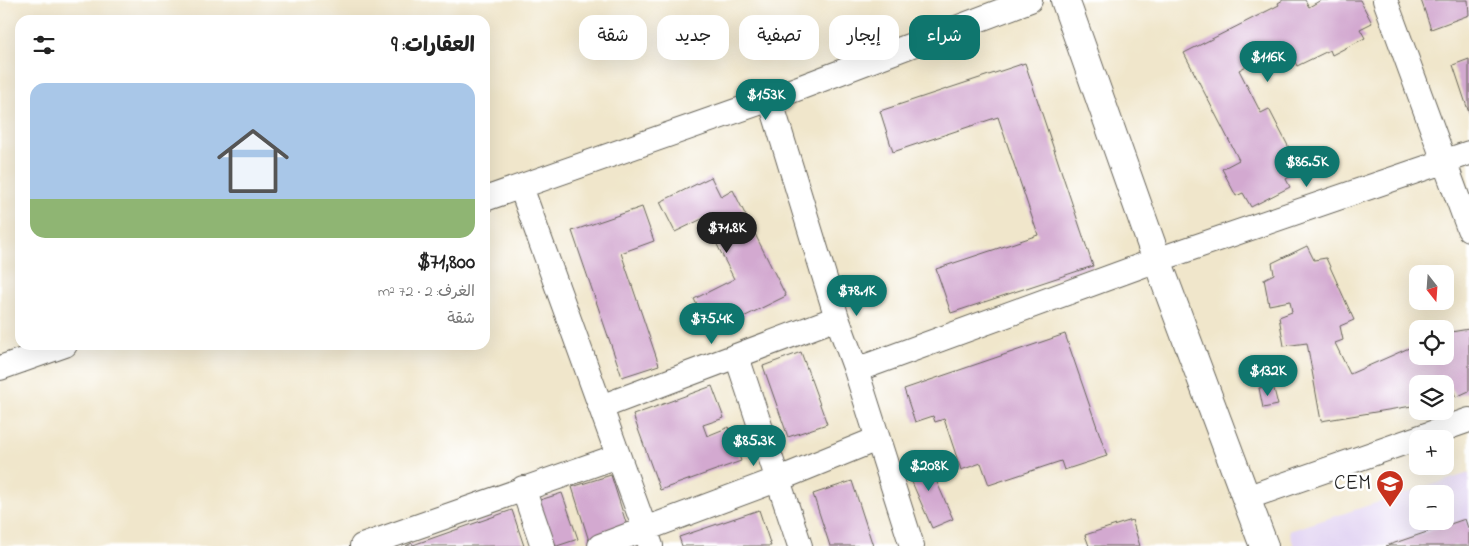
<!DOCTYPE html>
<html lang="ar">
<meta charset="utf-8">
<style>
body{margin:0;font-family:"Indie Flower","Playpen Sans Arabic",sans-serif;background:#f6f6f6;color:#222;direction:rtl;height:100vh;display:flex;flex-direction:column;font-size:19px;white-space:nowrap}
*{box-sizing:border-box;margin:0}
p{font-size:16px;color:#767676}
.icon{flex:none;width:28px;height:28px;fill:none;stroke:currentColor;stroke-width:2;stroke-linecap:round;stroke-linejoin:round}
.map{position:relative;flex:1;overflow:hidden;direction:ltr}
.details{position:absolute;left:15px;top:15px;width:475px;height:335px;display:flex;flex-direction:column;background:#fff;border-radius:15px;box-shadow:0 5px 20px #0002;direction:rtl}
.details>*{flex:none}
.guide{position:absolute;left:505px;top:15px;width:475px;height:45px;direction:rtl;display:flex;gap:10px}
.needle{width:32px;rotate:163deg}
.tools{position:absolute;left:1409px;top:265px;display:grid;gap:10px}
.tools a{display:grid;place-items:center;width:45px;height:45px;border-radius:10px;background:#fff;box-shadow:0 5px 20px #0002;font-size:25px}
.price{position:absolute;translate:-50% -42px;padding:0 11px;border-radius:18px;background:#0f766e;color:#fff;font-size:16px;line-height:32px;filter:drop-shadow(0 1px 2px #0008)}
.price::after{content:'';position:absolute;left:50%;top:30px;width:15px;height:11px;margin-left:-8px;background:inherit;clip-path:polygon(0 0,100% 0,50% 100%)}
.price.on{background:#222;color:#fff}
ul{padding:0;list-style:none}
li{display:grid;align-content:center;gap:10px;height:265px;padding:0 15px}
li span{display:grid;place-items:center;height:155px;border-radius:15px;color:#555}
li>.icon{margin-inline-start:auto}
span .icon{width:90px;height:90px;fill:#fffc;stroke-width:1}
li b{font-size:21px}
h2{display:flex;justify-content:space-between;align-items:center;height:60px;padding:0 15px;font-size:21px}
.chip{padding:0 18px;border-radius:15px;background:#fff;box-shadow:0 5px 20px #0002;font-size:18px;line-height:45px}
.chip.on{background:#0f766e;color:#fff}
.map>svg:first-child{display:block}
.built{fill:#e2d4f3;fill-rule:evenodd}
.building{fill:#d3a9d0}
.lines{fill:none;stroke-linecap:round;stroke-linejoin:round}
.street-casing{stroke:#666359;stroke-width:26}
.secondary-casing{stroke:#666359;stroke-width:30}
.street{stroke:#fff;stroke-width:24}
.secondary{stroke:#fff;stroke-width:28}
.labels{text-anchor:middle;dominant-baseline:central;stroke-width:5;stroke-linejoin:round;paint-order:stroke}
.poi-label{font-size:21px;fill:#1c1c1c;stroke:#fff;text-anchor:end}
</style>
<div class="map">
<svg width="1469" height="546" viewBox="0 0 1469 546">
<rect width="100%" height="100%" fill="#fff"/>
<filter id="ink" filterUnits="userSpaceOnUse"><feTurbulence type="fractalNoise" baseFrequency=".02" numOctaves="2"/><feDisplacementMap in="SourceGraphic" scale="10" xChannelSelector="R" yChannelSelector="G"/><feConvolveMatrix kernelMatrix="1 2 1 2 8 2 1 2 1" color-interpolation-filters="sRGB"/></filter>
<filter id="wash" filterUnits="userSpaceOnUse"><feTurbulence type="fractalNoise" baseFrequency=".0096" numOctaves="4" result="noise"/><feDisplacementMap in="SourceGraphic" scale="20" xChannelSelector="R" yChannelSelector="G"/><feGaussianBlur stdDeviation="1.12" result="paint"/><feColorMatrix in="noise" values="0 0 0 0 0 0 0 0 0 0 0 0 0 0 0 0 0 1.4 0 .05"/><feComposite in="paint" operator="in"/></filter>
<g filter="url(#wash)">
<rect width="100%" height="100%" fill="#f0e6cb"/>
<!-- built -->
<path class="built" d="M1469,473V546H1294L1289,531ZM1418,494H1445V521H1418Z"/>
<g id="blocks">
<!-- building -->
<path class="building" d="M1283,0H1305L1309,7L1321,0H1360L1372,23L1360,29L1365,38L1332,55L1330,50L1297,66L1286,45L1239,70L1261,113L1269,109L1301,171L1286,179L1290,187L1251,207L1243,193L1236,196L1222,169L1239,160L1184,53L1279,5L1278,3Z
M1421,0H1468L1469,15L1431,29Z
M1469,59V113L1453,65Z
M1025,63L1093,266L951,313L936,269L1038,235L998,117L893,152L880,111Z
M711,177L721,197L733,190L786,296L711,333L694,299L734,279L704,218L675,232L660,202Z
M642,207L654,241L621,253L659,365L622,377L572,231Z
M1307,246L1314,260L1326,258L1354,320L1340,326L1343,340L1335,343L1350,374L1418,344V356H1445V333L1469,329V391L1456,397L1448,380L1441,384H1418V405L1321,421L1307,343L1284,346L1279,317L1292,312L1290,301L1269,305L1264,279L1274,274L1272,263Z
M1065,334L1107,456L1064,470L1061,461L989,485L981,463L961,470L944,419L935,422L933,416L915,422L904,389Z
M801,352L827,424L788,437L763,366Z
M1273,385L1278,405L1263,408L1259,388Z
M712,386L724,418L703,425L707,436L729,427L741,461L660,490L633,415Z
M926,457L953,519L932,528L905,466Z
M611,475L628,529L589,541L572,487Z
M852,481L873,546H830L813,494Z
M562,493L578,539L557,546H552L537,501Z
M512,510L524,546H406L412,543L413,545Z
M759,510L771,546H682L679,537Z
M1465,519L1469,531V546H1386Z
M1132,520L1140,546H1089L1085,535Z"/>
</g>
</g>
<g filter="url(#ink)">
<use href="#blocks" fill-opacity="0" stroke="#666359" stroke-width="1"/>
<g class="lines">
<defs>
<path id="street" d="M1385,0L1469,229
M770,99L837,318L856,370L912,546
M521,187L651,546
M485,199L770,99L1030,0
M737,357L800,546
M0,368L65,345
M856,370L1157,260L1469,153
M601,407L837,318
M523,488L543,546
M1246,498L1469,420
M362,546L618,456
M600,546L779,479L877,439"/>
<path id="secondary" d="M1065,0L1157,260L1264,546"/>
</defs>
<!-- street casing -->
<use href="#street" class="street-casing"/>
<!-- secondary casing -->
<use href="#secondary" class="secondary-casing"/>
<!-- street -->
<use href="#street" class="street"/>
<!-- secondary -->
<use href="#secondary" class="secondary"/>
</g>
</g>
<!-- icons -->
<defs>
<symbol id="school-pin" viewBox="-11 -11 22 30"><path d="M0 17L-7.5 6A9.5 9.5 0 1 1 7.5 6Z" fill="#c8321e" stroke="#fff"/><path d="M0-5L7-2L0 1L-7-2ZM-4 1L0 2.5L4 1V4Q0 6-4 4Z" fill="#fff"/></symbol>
</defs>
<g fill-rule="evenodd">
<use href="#school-pin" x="1374" y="468" width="32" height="43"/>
</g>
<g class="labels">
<!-- poi labels -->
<g class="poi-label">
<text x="1371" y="484">CEM</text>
</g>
</g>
</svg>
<div class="tools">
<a><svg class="needle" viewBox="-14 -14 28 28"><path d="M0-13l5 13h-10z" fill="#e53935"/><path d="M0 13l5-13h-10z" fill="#767676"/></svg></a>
<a><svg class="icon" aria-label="locate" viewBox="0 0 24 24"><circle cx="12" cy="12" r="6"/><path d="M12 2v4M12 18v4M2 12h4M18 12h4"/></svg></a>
<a><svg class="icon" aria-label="layers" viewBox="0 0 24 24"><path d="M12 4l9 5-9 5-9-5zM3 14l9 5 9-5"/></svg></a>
<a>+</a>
<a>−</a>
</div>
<b class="price" style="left:1268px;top:83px">$116K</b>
<b class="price" style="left:766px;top:121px">$153K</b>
<b class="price" style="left:1307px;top:188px">$86.5K</b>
<b class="price on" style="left:727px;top:254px">$71.8K</b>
<b class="price" style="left:857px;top:317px">$78.1K</b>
<b class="price" style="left:712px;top:345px">$75.4K</b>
<b class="price" style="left:1268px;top:397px">$132K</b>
<b class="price" style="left:754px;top:467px">$85.3K</b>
<b class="price" style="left:929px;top:492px">$208K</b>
<div class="guide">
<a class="chip on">شراء</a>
<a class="chip">إيجار</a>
<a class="chip">تصفية</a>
<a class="chip">جديد</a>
<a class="chip">شقة</a>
</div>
<section class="details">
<h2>العقارات: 9<svg class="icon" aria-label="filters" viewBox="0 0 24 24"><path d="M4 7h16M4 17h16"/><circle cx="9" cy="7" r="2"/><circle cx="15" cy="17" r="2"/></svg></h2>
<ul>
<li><span style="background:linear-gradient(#a9c7e8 75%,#8fb573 0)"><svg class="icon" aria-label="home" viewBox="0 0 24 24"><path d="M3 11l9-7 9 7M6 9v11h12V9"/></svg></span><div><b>$71,800</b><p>الغرف: 2 · 72 m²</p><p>شقة</p></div></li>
</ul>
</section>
</div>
